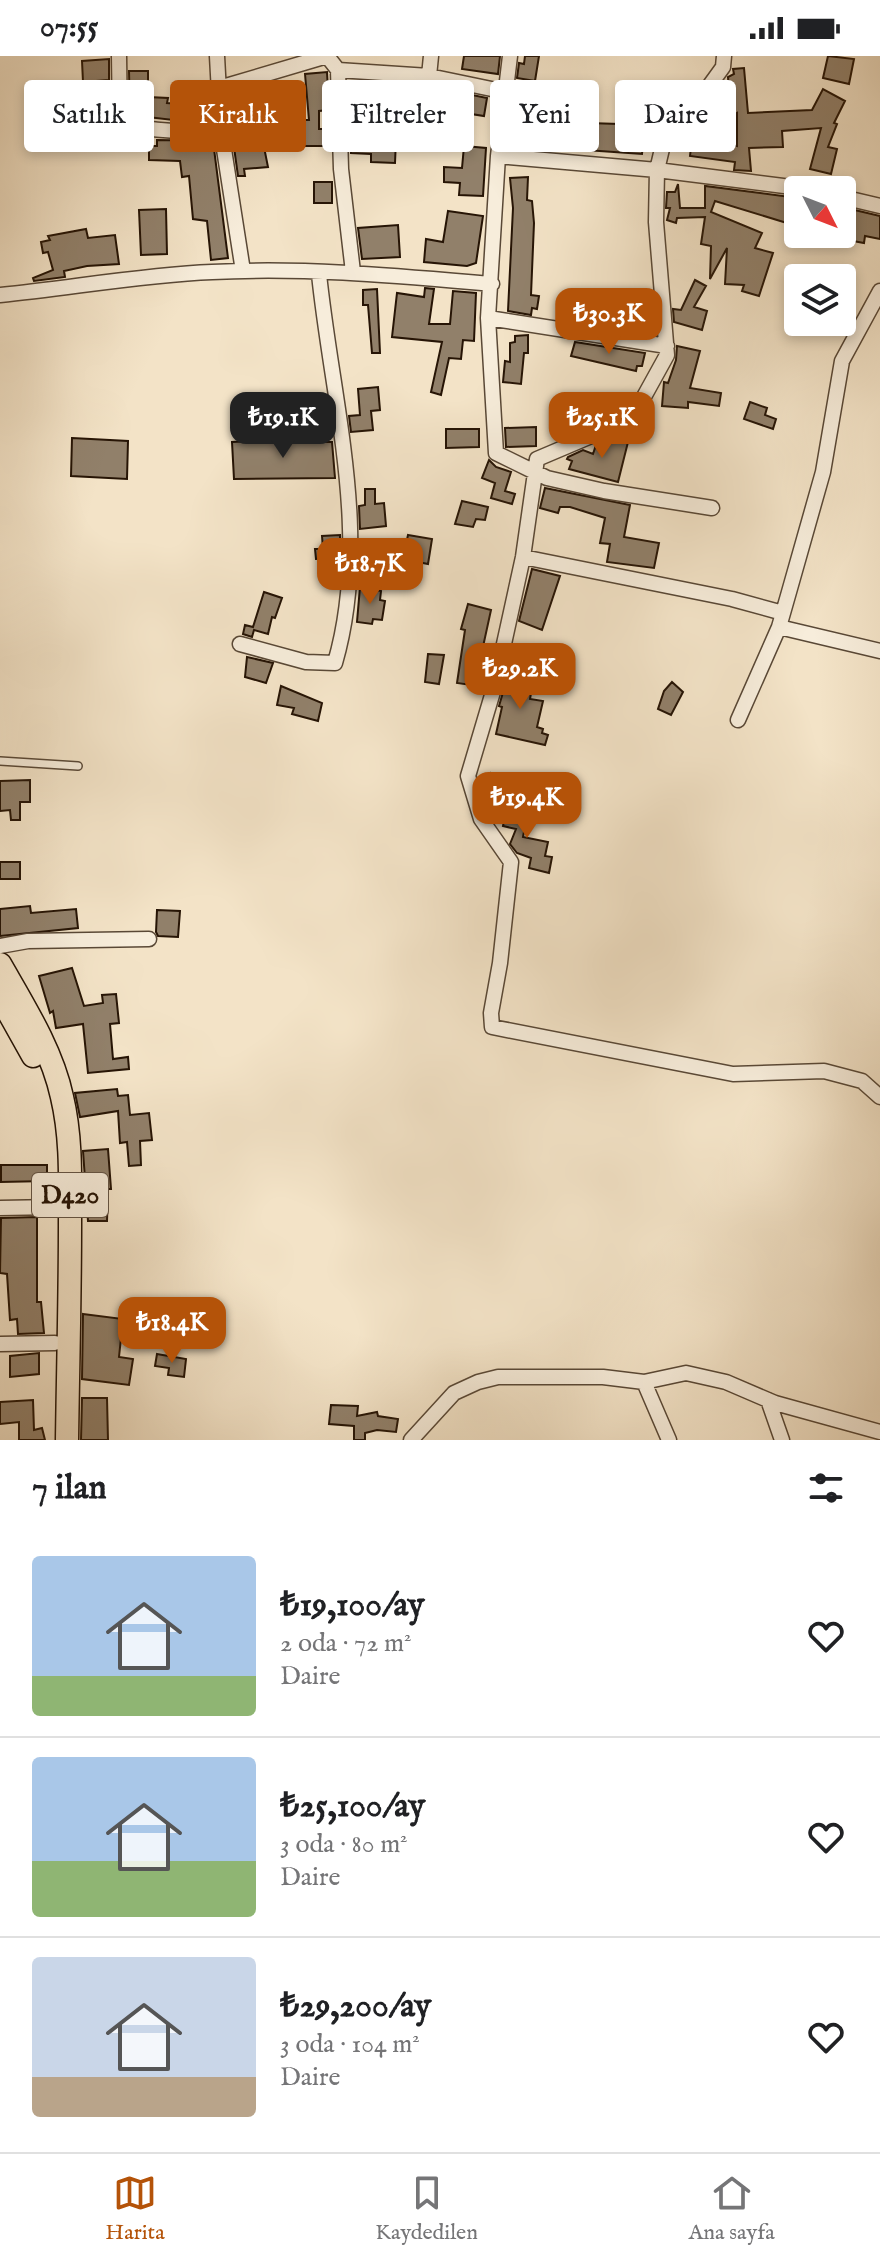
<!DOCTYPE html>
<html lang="tr">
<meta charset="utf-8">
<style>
body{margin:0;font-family:"IM FELL English",serif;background:#f6f6f6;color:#202124;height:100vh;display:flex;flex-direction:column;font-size:30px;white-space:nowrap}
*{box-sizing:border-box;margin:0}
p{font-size:26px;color:#757577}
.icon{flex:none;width:44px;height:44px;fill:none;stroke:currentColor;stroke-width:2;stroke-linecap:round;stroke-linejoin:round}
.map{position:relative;height:1384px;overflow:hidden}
.sheet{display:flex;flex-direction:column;background:#fff;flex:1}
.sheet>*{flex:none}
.top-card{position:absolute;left:24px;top:24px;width:832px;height:72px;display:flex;gap:16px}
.needle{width:52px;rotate:132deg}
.controls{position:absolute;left:784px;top:120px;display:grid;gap:16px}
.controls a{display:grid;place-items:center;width:72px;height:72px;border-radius:8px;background:#fff;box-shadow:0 4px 12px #0003;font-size:40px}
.price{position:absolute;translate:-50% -68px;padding:0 18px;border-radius:16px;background:#b45309;color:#fff;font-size:26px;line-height:52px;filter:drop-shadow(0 2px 4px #0008)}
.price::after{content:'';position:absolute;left:50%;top:48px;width:24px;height:18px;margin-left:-12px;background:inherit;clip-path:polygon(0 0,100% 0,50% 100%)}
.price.current{background:#222;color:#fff}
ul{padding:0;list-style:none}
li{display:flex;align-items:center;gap:24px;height:200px;padding:0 32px}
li+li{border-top:2px solid #e0e0e0}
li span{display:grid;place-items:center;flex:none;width:224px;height:160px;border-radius:8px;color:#555}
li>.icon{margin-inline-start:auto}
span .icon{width:96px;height:96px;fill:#fffc;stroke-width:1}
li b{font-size:34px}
h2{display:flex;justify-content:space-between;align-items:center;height:96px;padding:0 32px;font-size:34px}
.tag{padding:0 28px;border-radius:8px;background:#fff;box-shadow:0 4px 12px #0003;font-size:28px;line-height:72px}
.tag.current{background:#b45309;color:#fff}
.status{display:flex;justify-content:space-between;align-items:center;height:56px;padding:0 40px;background:#fff;direction:ltr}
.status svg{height:22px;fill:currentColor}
.tab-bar{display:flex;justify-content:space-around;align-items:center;height:112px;border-top:2px solid #e0e0e0;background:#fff;font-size:22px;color:#757577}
.tab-bar a{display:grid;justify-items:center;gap:4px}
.tab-bar .current{color:#b45309}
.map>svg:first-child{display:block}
.building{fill:#91806a;stroke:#261405;stroke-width:2}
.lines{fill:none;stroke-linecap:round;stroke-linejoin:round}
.service-casing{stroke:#594836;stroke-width:10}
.minor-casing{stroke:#594836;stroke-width:17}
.trunk-casing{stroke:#261405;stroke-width:25}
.service{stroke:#f7eddb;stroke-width:7}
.minor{stroke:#f7eddb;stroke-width:14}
.trunk{stroke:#f3e3c7;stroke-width:22}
.labels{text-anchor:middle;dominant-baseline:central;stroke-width:6;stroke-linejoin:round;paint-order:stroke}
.shield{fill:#f7eddb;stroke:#655545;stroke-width:2}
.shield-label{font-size:26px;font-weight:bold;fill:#261405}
</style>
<div class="status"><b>07:55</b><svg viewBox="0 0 49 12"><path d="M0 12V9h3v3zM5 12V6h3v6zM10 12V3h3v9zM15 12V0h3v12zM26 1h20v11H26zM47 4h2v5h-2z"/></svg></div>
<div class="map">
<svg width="880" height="1384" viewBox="0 0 880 1384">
<rect width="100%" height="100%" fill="#f3e3c7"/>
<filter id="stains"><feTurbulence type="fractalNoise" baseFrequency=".0025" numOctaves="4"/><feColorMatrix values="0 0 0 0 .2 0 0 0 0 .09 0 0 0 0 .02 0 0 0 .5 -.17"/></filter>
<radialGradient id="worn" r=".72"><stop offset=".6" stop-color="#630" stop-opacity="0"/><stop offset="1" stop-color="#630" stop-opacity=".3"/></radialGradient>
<!-- building -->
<path class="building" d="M464,0H500L498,18L462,13Z
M525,0H539L535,25L517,22L519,7L524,8Z
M828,0L854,3L849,28L823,22Z
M109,3V24L83,26L82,5Z
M744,12L748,57L812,54L823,33L845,45L834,67L837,68L828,91L837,93L831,118L810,113L821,72L782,75L783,91L749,92L751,115L734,114L735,106L690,100L692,83L699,84L700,72L717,74L716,87L737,90V57L720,66L715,57L730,49L728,21L734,18L733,13Z
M129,15H148V41L168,42L167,47L183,48L182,65L130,59Z
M327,16L329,54L319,55V73H328L329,90H283L281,64H309L305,18Z
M57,27L110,41V54L68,41L58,46L52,45Z
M400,28L428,30L487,42L484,60L452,55L449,79L429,77L433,49L398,48Z
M532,30L551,36L546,58L533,54L531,93L511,91L513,56H520Z
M358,32H377V58H370V82L396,83L395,107L371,106V98L351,97L353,53H349V38H358Z
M286,36L288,58L259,60V80L262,81L268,111L244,113L245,120H238L230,63L257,60L255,39Z
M551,61L570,62L567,93L548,91Z
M588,67L619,68V75L644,77L642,98L586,94Z
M157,84L213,85L228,202L211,204L207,165L193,163L189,120L182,121L180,105L149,104V90H157Z
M464,90L486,92L483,140L459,139L460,127L444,126V111L462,112Z
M528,121L527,144L532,145L534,167L531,239L539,240L537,253L532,252L531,259L508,255L513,152L510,122Z
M314,126H332V147H314Z
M678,128L680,152H705V130L798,142L790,168L715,145L711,156L762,177L755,192L773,197L759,240L742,235L744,229L725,228L727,192L710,223L711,190L701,188L705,161L677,162L676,167L667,164L670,152H666L667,136H675Z
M842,151L880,160V183L865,180L864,187L842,183Z
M166,153L167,198L141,199L139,154Z
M448,155L483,160L476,207L467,210L424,206L426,183L443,186Z
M398,169L400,201L362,203L358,172Z
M86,173L88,182L115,179L119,208L87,210L64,215L65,221L34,225L33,222L53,214L48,196L43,197L41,186L50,184L48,180Z
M695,224L706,230L694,251L707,255L702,274L674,266L673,253L681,254Z
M425,232L434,233L429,268H450L453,235L476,237L474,285L463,284L461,303L449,302L441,339L431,336L442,286L392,281L397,237L424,241Z
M377,233L380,297H372L368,249H363V234Z
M528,279V297H524L521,328L503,326L505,305L510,306V287L515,286V280Z
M575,286L645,297L642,310H637L636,315L571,300Z
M677,290L700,295L690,332L721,337L719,350L688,346V352L662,350L664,326L668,327L676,304Z
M378,331L380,354L371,355L373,374L351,376L349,360L360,359L358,333Z
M750,346L767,352L765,359L776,363L773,373L744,363Z
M536,371V390L506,391L505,372Z
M446,373H479V391L446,392Z
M72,382L128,385L127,423L71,420Z
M611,382L628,386L618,426L569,413L572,405L567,403L568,401L583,394L593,398L596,389Z
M251,385L332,386L335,422L234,423L232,386Z
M489,404L496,411L511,416L505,435L515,438L512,448L491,442L495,427L482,422Z
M545,432L630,449L624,481L659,487L654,512L607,506L610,488L600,487L605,462L570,451H560L558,457L540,452Z
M365,433H375V448L384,447L386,470L360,473L359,450L365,449Z
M462,445L488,451L485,464L476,463L473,471L455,468Z
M340,479V502L316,503L315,493H323L322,480Z
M408,479L432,483L428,508L403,503Z
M532,513L560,520L542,574L519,565Z
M360,531L381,535L380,544L385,545L382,564L373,563L372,568L357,566Z
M264,536L282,542L275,562L272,561L268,578L254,574L252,581L243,578L245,569L253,571Z
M468,548L491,554L479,609L482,610L478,630L457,627L465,574L461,573Z
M428,598L444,599L439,628L425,626Z
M247,601L273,607L266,627L245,621Z
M509,616L534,620L530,643L543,645L537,671L543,673L542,677L548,679L545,689L496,678L502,651L499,650Z
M672,626L683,636L671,659L658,653L664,635Z
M281,630L322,647L318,665L292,658L294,652L277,649Z
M491,717L520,722L515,744L487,739Z
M30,724V746H20V764H11L10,754L0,755V725Z
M507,750L528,754L523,781L548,786L545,800L552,801L549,817L529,812L531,802L517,797L510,788L516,773L503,770Z
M0,806H20V823H0Z
M30,850L31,857L76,853L78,872L0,880V853Z
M157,854L180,855L178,881L158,880L156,876Z
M72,912L84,950L103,947L102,939L116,938L119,967L110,968L113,1003L128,1001L129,1013L88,1017L83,968L56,972L53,955L50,957L39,920Z
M117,1033L118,1040L128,1039L130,1059L149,1057L152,1084L140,1085L141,1109L129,1110L127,1086L120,1087L118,1055L80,1061L75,1037Z
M108,1093L111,1133H108L107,1165H88L83,1095Z
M1,1109H47V1125L1,1126Z
M37,1161V1246H41L44,1277L18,1278L17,1263L10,1264L7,1218L0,1217L1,1162Z
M83,1258L123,1263L119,1301L133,1303L129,1329L82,1323Z
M39,1297V1318L10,1321V1300Z
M157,1298L186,1303L184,1321L168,1319L169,1312L155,1310Z
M82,1342H107L108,1384H81Z
M33,1344L34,1374L42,1372L45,1384H19V1366L0,1368V1346Z
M331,1349L358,1350L357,1360L377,1356L378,1360L398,1363L396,1376L377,1374L365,1377V1384H354V1370L329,1368Z"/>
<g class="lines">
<defs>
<path id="service" d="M0,705L78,710"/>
<path id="minor" d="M119,0L120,67C154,76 186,76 221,74
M217,0L221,74L243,215
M510,0L498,100L488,262L496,397L547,422L604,435L712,452
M724,0L723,11L710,29L666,76L657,114L656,166L667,299L635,357L603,375L537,403L523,501L495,629L468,720L481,763L511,806L500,907L491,957L492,971L733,1018L824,1015L862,1025L880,1041
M338,14L341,113L353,216
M429,20L431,0
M219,32L327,0L338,14L429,20L506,36
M66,51L120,67
M498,100L657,114L815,134
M842,141L880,150
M0,239C71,232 141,219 212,216C306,211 399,220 492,228
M488,262L667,290
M523,501L732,543L783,557
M779,571L880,595
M240,588L306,606L335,607C372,479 332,346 319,218
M738,664L779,571L789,536L823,416L842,305L880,235
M0,890L28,885L149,883
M0,1152L55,1151
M0,1288L55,1287
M644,1326L669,1384
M768,1344L782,1384
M411,1384L454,1337L478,1326L498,1321H603L644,1326L686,1317L726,1326L775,1347L880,1376"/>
<path id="trunk" d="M0,908C24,950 52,994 62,1041C72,1083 70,1127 70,1169C70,1241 68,1312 67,1384
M0,941L33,1000"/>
</defs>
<!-- service casing -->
<use href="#service" class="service-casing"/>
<!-- minor casing -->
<use href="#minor" class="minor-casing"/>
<!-- trunk casing -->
<use href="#trunk" class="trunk-casing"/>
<!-- service -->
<use href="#service" class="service"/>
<!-- minor -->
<use href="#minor" class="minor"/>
<!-- trunk -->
<use href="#trunk" class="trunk"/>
</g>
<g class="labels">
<!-- shield labels -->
<rect class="shield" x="32" y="1117" width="76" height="44" rx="6"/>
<g class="shield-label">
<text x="70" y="1139">D420</text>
</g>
</g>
<rect width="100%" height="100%" filter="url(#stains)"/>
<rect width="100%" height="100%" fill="url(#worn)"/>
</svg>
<div class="controls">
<a><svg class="needle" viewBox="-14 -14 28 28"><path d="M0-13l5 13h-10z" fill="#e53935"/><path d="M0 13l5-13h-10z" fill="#757577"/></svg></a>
<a><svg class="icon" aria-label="layers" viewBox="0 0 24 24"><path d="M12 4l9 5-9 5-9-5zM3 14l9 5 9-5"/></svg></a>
</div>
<b class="price" style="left:609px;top:300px">₺30.3K</b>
<b class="price current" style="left:283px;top:404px">₺19.1K</b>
<b class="price" style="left:602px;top:404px">₺25.1K</b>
<b class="price" style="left:370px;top:550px">₺18.7K</b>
<b class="price" style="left:520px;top:655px">₺29.2K</b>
<b class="price" style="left:527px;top:784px">₺19.4K</b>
<b class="price" style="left:172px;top:1309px">₺18.4K</b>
<div class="top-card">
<a class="tag">Satılık</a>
<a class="tag current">Kiralık</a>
<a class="tag">Filtreler</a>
<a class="tag">Yeni</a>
<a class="tag">Daire</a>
</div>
</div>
<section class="sheet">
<h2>7 ilan<svg class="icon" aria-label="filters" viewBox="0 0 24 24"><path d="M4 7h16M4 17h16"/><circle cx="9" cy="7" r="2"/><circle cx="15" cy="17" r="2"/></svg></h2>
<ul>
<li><span style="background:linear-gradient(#a9c7e8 75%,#8fb573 0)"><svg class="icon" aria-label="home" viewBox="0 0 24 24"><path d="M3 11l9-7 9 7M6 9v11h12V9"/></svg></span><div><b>₺19,100/ay</b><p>2 oda · 72 m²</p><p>Daire</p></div><svg class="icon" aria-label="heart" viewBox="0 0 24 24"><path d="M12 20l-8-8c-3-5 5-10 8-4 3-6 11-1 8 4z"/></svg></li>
<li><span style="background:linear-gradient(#a9c7e8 65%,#8fb573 0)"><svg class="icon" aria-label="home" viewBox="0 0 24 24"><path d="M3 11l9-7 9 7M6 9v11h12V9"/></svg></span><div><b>₺25,100/ay</b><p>3 oda · 80 m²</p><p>Daire</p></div><svg class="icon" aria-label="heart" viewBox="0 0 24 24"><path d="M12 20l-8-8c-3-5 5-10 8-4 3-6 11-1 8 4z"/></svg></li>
<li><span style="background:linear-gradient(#c9d6e8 75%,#b9a48a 0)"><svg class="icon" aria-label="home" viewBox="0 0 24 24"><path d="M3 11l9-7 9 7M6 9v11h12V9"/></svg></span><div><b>₺29,200/ay</b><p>3 oda · 104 m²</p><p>Daire</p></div><svg class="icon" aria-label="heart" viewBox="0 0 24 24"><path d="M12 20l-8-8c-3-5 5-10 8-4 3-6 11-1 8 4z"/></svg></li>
</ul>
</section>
<nav class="tab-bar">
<a class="current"><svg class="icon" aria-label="map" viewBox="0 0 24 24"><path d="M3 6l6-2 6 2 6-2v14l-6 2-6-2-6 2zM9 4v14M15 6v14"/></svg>Harita</a>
<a><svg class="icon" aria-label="saved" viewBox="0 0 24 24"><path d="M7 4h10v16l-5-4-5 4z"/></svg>Kaydedilen</a>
<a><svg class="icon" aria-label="home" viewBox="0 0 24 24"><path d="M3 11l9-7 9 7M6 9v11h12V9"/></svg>Ana sayfa</a>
</nav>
